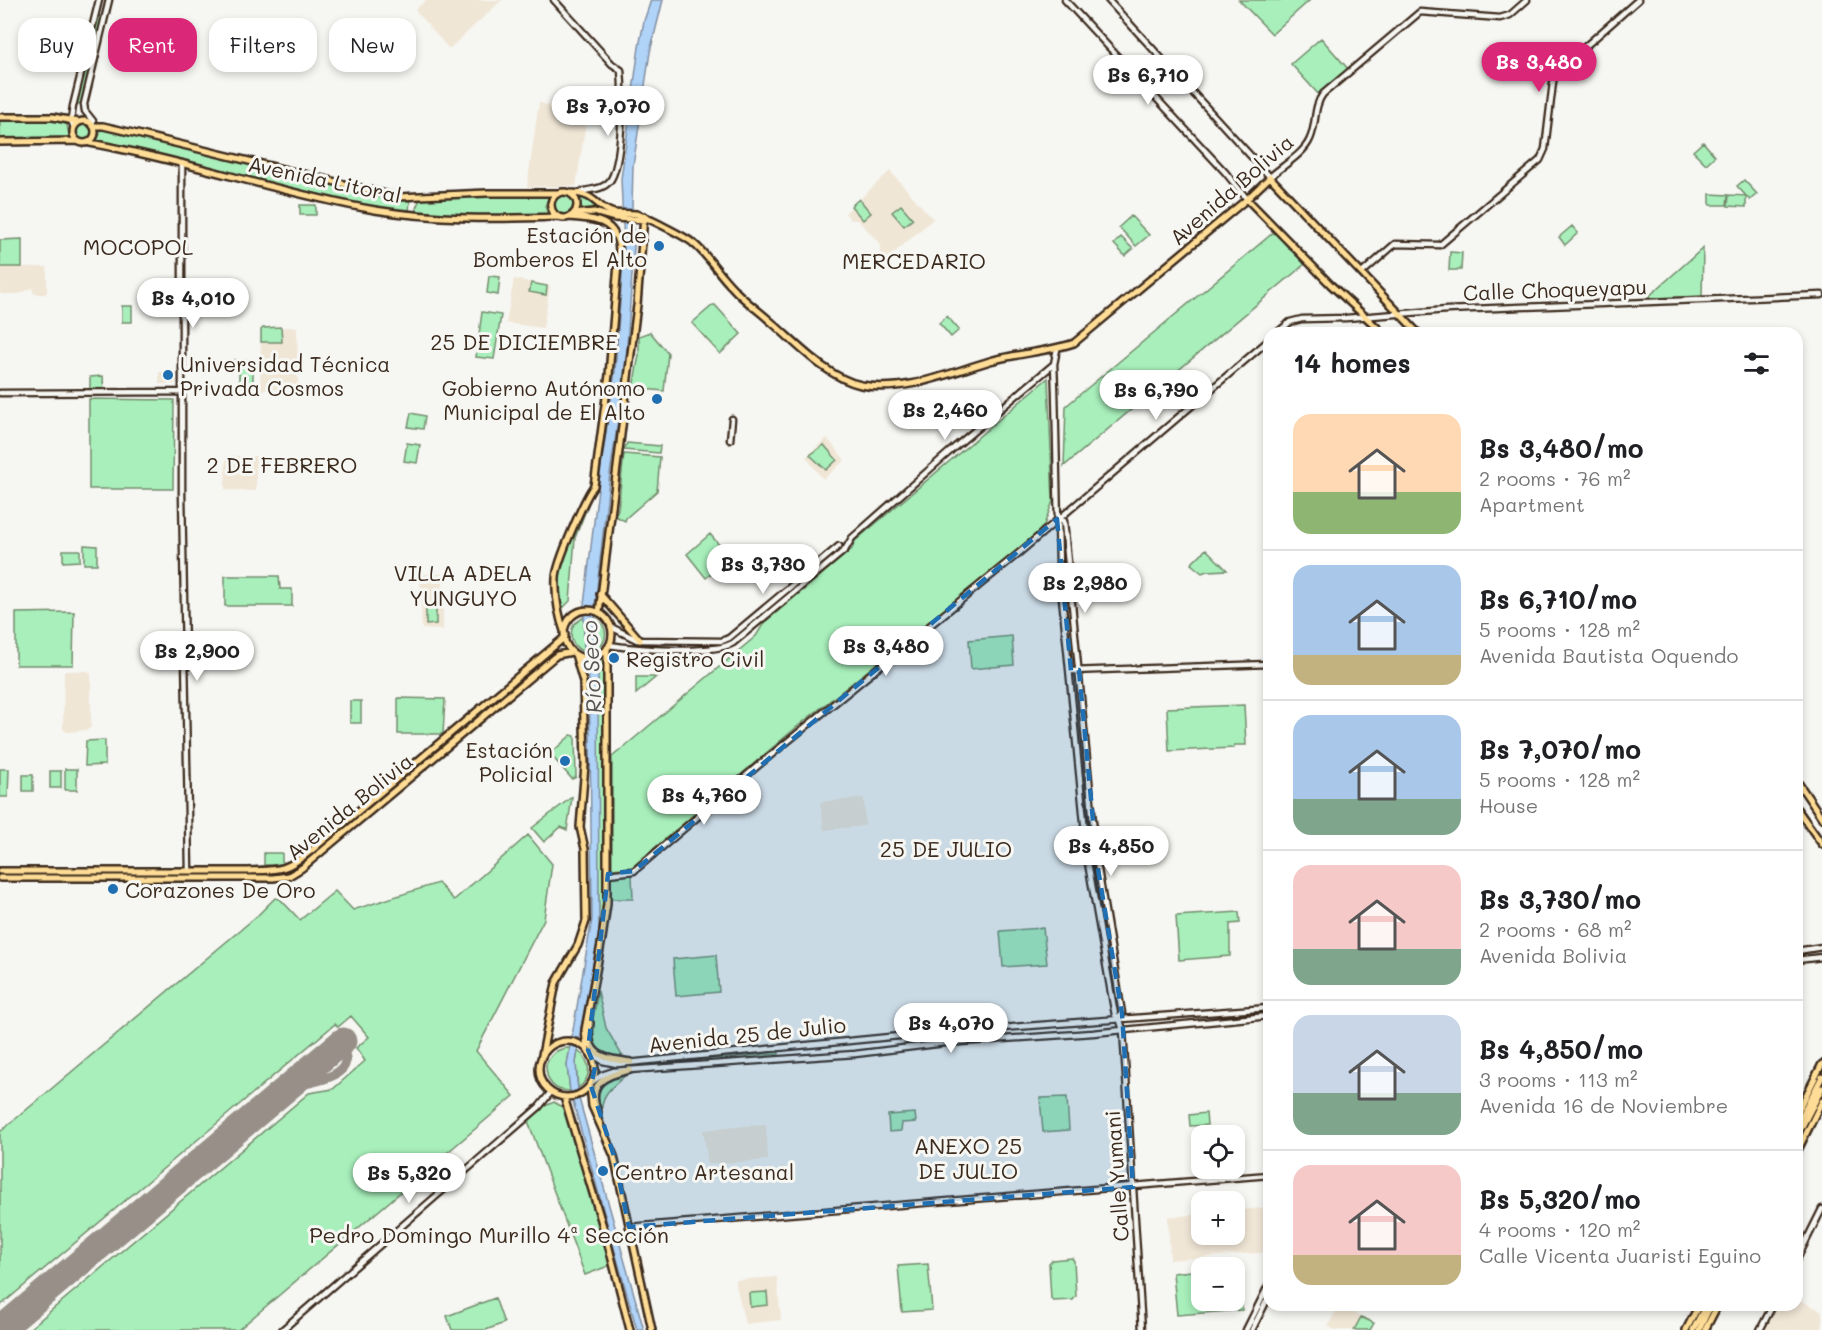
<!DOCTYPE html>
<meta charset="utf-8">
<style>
body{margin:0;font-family:Mali,sans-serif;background:#f6f6f6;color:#202124;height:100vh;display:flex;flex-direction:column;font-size:22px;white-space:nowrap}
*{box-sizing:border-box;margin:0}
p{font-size:20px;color:#757577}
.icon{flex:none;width:33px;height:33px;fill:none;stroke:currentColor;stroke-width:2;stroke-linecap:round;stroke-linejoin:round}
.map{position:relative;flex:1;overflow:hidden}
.sheet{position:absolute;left:1263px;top:327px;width:540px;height:984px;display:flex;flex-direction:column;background:#fff;border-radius:18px;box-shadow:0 3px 9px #0003}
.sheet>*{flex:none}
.guide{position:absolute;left:18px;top:18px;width:570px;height:54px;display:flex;gap:12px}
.tools{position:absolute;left:1191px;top:1125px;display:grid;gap:12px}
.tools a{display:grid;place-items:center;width:54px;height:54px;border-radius:12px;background:#fff;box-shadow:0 3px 9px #0003;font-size:30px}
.price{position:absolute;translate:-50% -51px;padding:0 14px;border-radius:21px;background:#fff;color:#222;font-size:20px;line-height:39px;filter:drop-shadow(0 2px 3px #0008)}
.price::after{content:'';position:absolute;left:50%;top:36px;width:18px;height:14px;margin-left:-9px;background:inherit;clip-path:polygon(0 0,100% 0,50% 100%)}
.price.active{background:#db2777;color:#fff}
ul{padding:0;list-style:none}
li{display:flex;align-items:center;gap:18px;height:150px;padding:0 30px}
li+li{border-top:2px solid #e0e0e0}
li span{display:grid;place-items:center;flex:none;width:168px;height:120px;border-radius:18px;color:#555}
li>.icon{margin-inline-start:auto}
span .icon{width:72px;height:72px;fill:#fffc;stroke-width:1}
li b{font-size:26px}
h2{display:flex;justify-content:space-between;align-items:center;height:72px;padding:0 30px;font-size:26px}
.pill{padding:0 21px;border-radius:18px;background:#fff;box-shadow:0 3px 9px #0003;font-size:21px;line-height:54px}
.pill.active{background:#db2777;color:#fff}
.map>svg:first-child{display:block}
.built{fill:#f0e6d6}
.green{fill:#a8efbb;stroke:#728c6c;stroke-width:1.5}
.water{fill:#b0d3f8;stroke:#818fa1;stroke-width:1.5}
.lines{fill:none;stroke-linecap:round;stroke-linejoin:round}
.taxiway{stroke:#989088;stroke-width:10}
.runway{stroke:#989088;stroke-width:27}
.tertiary-casing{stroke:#3b2a1e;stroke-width:9}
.secondary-casing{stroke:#3b2a1e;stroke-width:9}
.primary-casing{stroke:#3b2a1e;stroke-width:10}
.trunk-casing{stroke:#3b2a1e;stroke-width:10}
.tertiary{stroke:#f6f6f2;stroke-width:4.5}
.secondary{stroke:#f6f6f2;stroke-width:4.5}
.primary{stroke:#ffdd96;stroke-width:5}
.trunk{stroke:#ffdd96;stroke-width:5}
.marked{fill:#1f6fb2;fill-opacity:0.2;stroke:#1f6fb2;stroke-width:4.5;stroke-dasharray:12 8;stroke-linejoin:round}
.poi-dot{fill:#1f6fb2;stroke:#f6f6f2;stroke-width:2}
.labels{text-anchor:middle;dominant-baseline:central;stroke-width:6;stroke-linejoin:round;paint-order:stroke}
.street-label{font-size:21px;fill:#3b2a1e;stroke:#f6f6f2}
.poi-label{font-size:21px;fill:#3b2a1e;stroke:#f6f6f2;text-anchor:start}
.neighbourhood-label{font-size:22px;fill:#3b2a1e;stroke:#f6f6f2}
.water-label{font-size:22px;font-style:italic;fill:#585454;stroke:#f6f6f2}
</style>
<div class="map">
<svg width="1822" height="1330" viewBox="0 0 1822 1330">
<rect width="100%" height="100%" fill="#f6f6f2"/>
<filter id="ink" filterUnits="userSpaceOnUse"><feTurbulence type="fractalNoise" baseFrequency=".0167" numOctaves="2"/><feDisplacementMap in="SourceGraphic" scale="12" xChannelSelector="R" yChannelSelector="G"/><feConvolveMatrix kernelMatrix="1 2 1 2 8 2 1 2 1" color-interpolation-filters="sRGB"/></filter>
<g filter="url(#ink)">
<!-- built -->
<path class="built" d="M426,0H502L449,49L415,10Z
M539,102L586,122L576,186L527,187Z
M890,171L933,219L887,259L880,253L881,245L858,220H851L845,213Z
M0,267H47V292L45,294H34L32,288L19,294H0Z
M514,279L550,286L543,328L506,323Z
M297,327L298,388L260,390L261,330L263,328Z
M159,372H177V382L174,384H159Z
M827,438L845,460L825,478H822L806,457Z
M226,456H256V491L225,490Z
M420,574H443V630L422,629Z
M67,671H87L91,674V727L87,730L67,732L63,729L64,672Z
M864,798L865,826L824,830L820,802Z
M766,1124L768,1160L708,1164L703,1130Z
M1269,1207V1252L1170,1260L1168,1217L1201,1214L1202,1234H1234L1235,1211Z
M777,1277L781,1320L745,1324L735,1280Z
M1797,1299L1822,1311V1330H1763L1776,1305H1797Z
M1339,1305L1361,1317L1354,1330H1335L1328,1326Z"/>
<!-- green -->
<path class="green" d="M1239,0H1310L1272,34Z
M100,16L102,18L82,103L78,104L76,102L96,17Z
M1321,38L1349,70L1320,96L1291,64Z
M0,120L62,121L67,125L70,140H0Z
M76 133a9 9 0 1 1 18 0a9 9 0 1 1-18 0Z
M99,128L345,188L410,200L409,212L381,209L341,200L97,141L100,134Z
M1703,142L1715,156L1706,164L1693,151Z
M1744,180L1757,194L1750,200L1746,196V207L1728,206L1729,195L1746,196L1737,186Z
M553 204a10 10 0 1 1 20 0a10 10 0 1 1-20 0Z
M550,194L545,206L548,215H457L419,213L416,208L419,201L432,197Z
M1710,194L1728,195L1727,205H1710Z
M581,196L593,202L606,213L593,209L580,210Z
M859,199L871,213L863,220L851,206Z
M300,205H316V215H300Z
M901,205L913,219L904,226L892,212Z
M1131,216L1149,235L1136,246L1119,227Z
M1572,226L1578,233L1565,245L1559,237Z
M1274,232L1305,264L1064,466L1066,406Z
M1121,237L1133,249L1125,256L1114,244Z
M22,239V267H0V240Z
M1703,248L1702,297L1647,298Z
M1450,252L1462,253L1461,270H1449Z
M489,276L500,277L498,295L487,293Z
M531,283L547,286L546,295L529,292Z
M713,305H715L741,334L720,354L692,323Z
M122,306H132V322H122Z
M482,312L501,315L494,359L476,357Z
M947,316L959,330L951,337L939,323Z
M281,327L282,342H261V330L263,328Z
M650,332L668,353L664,391L633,388L639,355V336Z
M234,360H253V385H239V365Z
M103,376L104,392H90V377Z
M1048,378L1053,501L1044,525L1028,543L798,726L632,867L612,869V757L756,636L764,623L852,549L855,541Z
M89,399L174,400L173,489H89Z
M411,413L425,416L423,429L408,427Z
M407,443L420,445L417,463L404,461Z
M627,443L660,446L659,453L624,450Z
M824,445L837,460L826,470L810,455Z
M624,454L660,457L657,491L626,518L625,521L615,516L618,509Z
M587,499L590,500L575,538L570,601L563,608L558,579L559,572Z
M710,534L730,558L706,578L687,554Z
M84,545L97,546V564H84Z
M1206,549L1227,570L1207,571L1202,573L1191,564Z
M63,550H80V561L63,562Z
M225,576H279L280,589H292V606H225Z
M426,607H436V624L426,625Z
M74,612L73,665H16V613Z
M584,617V652C572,647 568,636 574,624Z
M595,618C609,626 609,642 595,651Z
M1012,636L1014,665L971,669L969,640Z
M602,661L604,664L605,869L602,914L599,934L597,663Z
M636,677H656L636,694Z
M398,698L445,699L443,734H398Z
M350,701H361V723H350Z
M1244,705L1246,745H1234V748L1169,751L1167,708Z
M571,735L575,736L576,777L572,779L550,754Z
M105,740V765L85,766L86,741Z
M0,769H9L8,797H0Z
M65,769H77V790H65Z
M50,771H61V788H50Z
M23,775H33V791H23Z
M572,797L567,830L561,827L544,842L532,828Z
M528,835L552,864L544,919L476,1051L514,1096L238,1330H28L309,1093L333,1089L365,1061L356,1048L369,1037L351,1016L338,1027L335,1024L0,1306V1132L257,916L275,898L280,899L300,920L335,891L353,910L438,883L454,900Z
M264,853H282V865H264Z
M632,875L633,899H610V877Z
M1239,912L1240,923L1230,924V956L1179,960L1176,916Z
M1043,928L1047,964L1003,967L1000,931Z
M716,955L719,992L676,996L673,959Z
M598,991L606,1028L624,1059H609L596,1048L593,1043L591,1031Z
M570,1048L567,1065L570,1091C553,1091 546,1081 546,1065C551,1053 558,1048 570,1048Z
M578,1051C592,1062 592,1078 578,1088L576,1063Z
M779,1052V1054L657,1063L658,1062Z
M626,1075C610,1089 600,1094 602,1116C596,1103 593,1085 610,1077C614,1076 621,1076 626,1075Z
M1067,1097L1069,1130L1043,1132L1040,1098Z
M554,1102L564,1108L611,1265L585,1275L528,1121L545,1106Z
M915,1113L916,1122L902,1123L901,1131L889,1132L888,1115Z
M1206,1113L1207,1125L1190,1126L1189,1115Z
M1072,1258L1074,1261L1076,1296L1073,1300L1053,1301L1051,1299L1049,1263L1052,1260Z
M928,1264L932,1310L902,1312L898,1266Z
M1232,1267H1238L1242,1310L1177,1315L1173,1273L1201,1270L1202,1300H1234V1268Z
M767,1292L768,1305L750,1307L749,1293Z
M495,1298L504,1323L486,1330H452L447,1316Z
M1361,1317L1374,1323L1370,1330H1354Z"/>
<!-- water -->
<path class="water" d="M651,0H663L650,52L633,166L632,206L634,247L625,374L609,481L595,605V651L598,676L599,934L580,1033L576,1063L577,1082L580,1102L644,1330H637L570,1091L567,1065L592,919L590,735L589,680L584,652V605L599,480L615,371L624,247L621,179L639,47L644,21Z"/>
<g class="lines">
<!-- taxiway -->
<path class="taxiway" d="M289,1087C305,1082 358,1079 343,1050L337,1046"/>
<!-- runway -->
<path class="runway" d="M0,1330L343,1041"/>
<defs>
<path id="tertiary" d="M554,0L612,64L621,70C623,91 623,166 609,182C601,191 589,188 579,193
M1065,0L1225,172L1247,199
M1108,0L1270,177C1282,166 1304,154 1310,139C1317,124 1313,107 1323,94L1420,12L1500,18L1510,15L1527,0
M92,124L93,121L85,111L84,104L109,0
M74,128L71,120L73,106L99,0
M182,163V494L189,871
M1362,273L1395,244L1440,245L1540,160L1545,149L1554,74L1638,0
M1277,333L1290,322L1302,319L1346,318L1447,310L1822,295
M1057,349L1054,364L1055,390L1059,567L1088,863L1115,1015L1119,1017
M0,393L182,392
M730,440L732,419
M1057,519L1064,521L1097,863L1122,1013L1119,1017L1123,1030L1142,1330
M611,627L637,640L722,641L729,638L839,546
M609,645C635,649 713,655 733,643L845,550L852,538L955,447L1054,364
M1071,671L1269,664
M608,874L634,871L760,764L1019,553L1269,340
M629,1227L1269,1175
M1797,1259L1822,1209
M1246,1330L1269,1284
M1252,1330L1269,1296
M1760,1330L1773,1305"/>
<path id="secondary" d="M1797,951L1822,947
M1797,960L1822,957
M589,1052L603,1061L617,1064L920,1034L1269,1008
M592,1082L602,1075L614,1071L855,1054L945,1043L1093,1033L1269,1016
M282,1330L539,1107L551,1092"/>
<path id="primary" d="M0,117H53L79,122
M73 132a11 11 0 1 1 22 0a11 11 0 1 1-22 0Z
M94,126H103L129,132L398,197L487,193H558
M0,142L77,141
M90,143C186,160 279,193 375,210C436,220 496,219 558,217
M551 205a13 13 0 1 1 26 0a13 13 0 1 1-26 0Z
M570,193C597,193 595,208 614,213C621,214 629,213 636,214C643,215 686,237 693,243C708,255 718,273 732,287C743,300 757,309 769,320C795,342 827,378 861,385C905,393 949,373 990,361C1018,353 1047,352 1074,343L1247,199L1270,177L1418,333
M1247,199L1331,285L1383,333
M573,214L594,212L615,218L645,220
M600,594L640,640
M564 634a24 24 0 1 1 48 0a24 24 0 1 1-48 0Z
M599,613L637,305L644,216
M565,634C559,617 555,596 556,578C556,564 585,497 594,486L609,375L619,251C617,219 594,219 568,217
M1797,781L1822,818
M1797,809L1822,844
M0,871H248C280,870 286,871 312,850L565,637
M0,878H273L289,876L302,868L552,659L557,655L572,652
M590,1023C585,1057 604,1058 631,1062
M539 1069a28 28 0 1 1 56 0a28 28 0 1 1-56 0Z
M587,1050L585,1030L602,939L607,904V648
M541,1060L556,983L578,945L586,921L585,849L580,827L585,765L583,682L575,654
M590,1085L592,1106L614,1156L652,1330
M564,1097L607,1240L630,1330
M598,1112C586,1083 606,1075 630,1070
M1797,1113L1822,1064
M1797,1152L1822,1101
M1686,1330L1699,1305
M1705,1330L1718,1305"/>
<path id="trunk" d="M1797,1125L1822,1077
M1797,1136L1822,1088
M1693,1330L1706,1305
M1699,1330L1711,1305"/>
</defs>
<!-- tertiary casing -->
<use href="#tertiary" class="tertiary-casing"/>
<!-- secondary casing -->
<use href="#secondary" class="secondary-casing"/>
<!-- primary casing -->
<use href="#primary" class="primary-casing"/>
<!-- trunk casing -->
<use href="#trunk" class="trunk-casing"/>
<!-- tertiary -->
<use href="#tertiary" class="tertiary"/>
<!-- secondary -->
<use href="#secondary" class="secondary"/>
<!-- primary -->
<use href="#primary" class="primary"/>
<!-- trunk -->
<use href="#trunk" class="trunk"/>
</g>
</g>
<!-- marked area -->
<path class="marked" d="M1057,519L1071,671L1079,670L1097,863L1122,1013L1133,1187L629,1227L614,1156L591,1086L595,1067L588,1050L608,874L634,871Z"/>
<!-- markers -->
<g class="poi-dot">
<circle cx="659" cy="246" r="6"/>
<circle cx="168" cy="375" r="6"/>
<circle cx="657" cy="399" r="6"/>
<circle cx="614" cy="658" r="6"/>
<circle cx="565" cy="761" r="6"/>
<circle cx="113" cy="889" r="6"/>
<circle cx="603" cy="1171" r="6"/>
</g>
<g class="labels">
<!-- street labels -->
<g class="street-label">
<text transform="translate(325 179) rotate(12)">Avenida Litoral</text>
<text transform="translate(1231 189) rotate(-41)">Avenida Bolivia</text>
<text transform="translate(1555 289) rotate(-2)">Calle Choqueyapu</text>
<text transform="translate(349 806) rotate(-39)">Avenida Bolivia</text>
<text transform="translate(747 1034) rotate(-6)">Avenida 25 de Julio</text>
<text transform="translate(1116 1176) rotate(-94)">Calle Yumani</text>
</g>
<!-- poi labels -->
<g class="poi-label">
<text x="647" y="234" text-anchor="end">Estación de<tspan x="647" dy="24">Bomberos El Alto</tspan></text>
<text x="180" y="363">Universidad Técnica<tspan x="180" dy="24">Privada Cosmos</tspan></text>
<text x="645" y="387" text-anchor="end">Gobierno Autónomo<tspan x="645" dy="24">Municipal de El Alto</tspan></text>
<text x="626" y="658">Registro Civil</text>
<text x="553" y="749" text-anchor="end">Estación<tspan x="553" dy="24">Policial</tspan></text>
<text x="125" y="889">Corazones De Oro</text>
<text x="615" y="1171">Centro Artesanal</text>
</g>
<!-- neighbourhood labels -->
<g class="neighbourhood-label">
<text x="138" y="246">MOCOPOL</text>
<text x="914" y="260">MERCEDARIO</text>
<text x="524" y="341">25 DE DICIEMBRE</text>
<text x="282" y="464">2 DE FEBRERO</text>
<text x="463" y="572">VILLA ADELA<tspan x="463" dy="25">YUNGUYO</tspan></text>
<text x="946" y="848">25 DE JULIO</text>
<text x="968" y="1145">ANEXO 25<tspan x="968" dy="25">DE JULIO</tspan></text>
<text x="489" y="1234">Pedro Domingo Murillo 4ª Sección</text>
</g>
<!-- water labels -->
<g class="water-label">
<text transform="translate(591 667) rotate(-93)">Río Seco</text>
</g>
</g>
</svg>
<div class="tools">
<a><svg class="icon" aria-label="locate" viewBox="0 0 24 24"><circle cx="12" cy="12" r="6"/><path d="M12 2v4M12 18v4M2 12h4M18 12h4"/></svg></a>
<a>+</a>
<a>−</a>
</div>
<b class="price active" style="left:1539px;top:93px">Bs 3,480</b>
<b class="price" style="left:1148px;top:106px">Bs 6,710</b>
<b class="price" style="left:608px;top:137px">Bs 7,070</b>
<b class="price" style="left:193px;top:329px">Bs 4,010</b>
<b class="price" style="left:1156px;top:421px">Bs 6,790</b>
<b class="price" style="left:945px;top:441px">Bs 2,460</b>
<b class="price" style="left:763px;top:595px">Bs 3,730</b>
<b class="price" style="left:1085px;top:614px">Bs 2,980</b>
<b class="price" style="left:886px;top:677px">Bs 3,480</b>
<b class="price" style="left:197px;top:682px">Bs 2,900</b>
<b class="price" style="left:704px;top:826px">Bs 4,760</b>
<b class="price" style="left:1111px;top:877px">Bs 4,850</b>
<b class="price" style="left:951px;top:1054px">Bs 4,070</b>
<b class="price" style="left:409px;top:1204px">Bs 5,320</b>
<div class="guide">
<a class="pill">Buy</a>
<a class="pill active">Rent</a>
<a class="pill">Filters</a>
<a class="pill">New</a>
</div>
<section class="sheet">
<h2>14 homes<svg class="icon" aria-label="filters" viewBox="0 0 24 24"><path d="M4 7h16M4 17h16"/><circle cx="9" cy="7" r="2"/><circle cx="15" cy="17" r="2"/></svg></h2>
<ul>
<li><span style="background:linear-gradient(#ffd9b3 65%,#8fb573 0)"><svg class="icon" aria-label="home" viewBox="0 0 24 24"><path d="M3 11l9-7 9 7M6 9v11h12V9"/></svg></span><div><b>Bs 3,480/mo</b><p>2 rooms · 76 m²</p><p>Apartment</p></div></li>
<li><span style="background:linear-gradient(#a9c7e8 75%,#c2b280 0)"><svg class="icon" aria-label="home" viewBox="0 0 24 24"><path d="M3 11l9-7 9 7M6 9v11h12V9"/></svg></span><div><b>Bs 6,710/mo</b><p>5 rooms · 128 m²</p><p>Avenida Bautista Oquendo</p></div></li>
<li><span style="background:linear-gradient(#a9c7e8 70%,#7fa58c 0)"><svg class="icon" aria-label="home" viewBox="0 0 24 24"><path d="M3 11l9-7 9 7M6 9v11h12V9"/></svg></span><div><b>Bs 7,070/mo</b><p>5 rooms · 128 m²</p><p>House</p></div></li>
<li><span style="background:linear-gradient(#f6c9c9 70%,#7fa58c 0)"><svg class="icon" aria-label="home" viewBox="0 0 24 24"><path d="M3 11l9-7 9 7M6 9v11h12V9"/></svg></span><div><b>Bs 3,730/mo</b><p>2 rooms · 68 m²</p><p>Avenida Bolivia</p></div></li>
<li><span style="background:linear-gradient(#c9d6e8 65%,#7fa58c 0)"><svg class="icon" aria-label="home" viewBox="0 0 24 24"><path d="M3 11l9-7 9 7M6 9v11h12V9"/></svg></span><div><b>Bs 4,850/mo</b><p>3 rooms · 113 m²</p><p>Avenida 16 de Noviembre</p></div></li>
<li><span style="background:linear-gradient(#f6c9c9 75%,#c2b280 0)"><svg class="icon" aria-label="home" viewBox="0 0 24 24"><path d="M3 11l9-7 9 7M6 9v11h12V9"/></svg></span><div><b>Bs 5,320/mo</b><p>4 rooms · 120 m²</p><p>Calle Vicenta Juaristi Eguino</p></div></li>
</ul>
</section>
</div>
